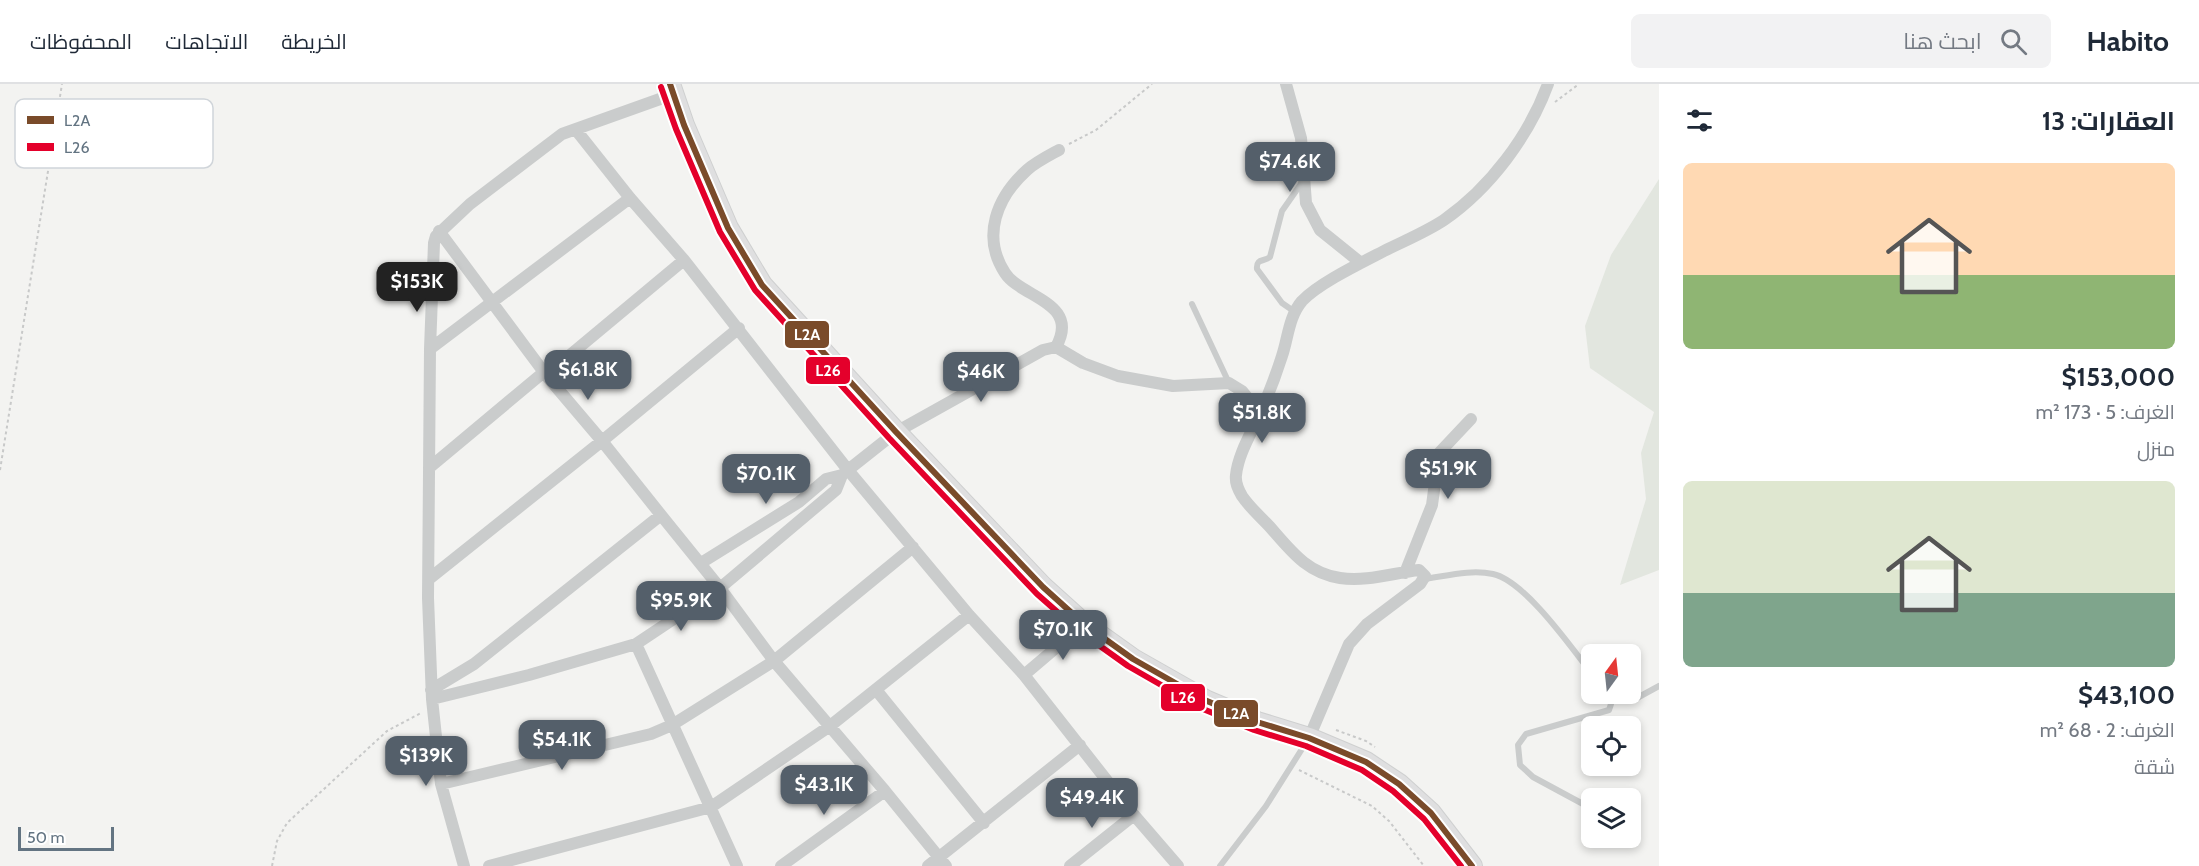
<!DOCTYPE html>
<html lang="ar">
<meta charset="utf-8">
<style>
body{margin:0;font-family:Cabin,Cairo,sans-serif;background:#f2f2f3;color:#1f2937;direction:rtl;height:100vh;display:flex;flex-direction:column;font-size:22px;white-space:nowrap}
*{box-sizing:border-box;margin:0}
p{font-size:20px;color:#747a83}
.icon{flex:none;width:33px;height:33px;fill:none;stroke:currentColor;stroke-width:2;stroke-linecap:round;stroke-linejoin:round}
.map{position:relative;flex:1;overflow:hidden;direction:ltr}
.panel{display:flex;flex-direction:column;background:#fff;width:540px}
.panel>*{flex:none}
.needle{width:39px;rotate:15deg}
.buttons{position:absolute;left:1581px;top:560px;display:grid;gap:12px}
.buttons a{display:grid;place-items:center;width:60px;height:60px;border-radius:9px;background:#fff;box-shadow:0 3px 9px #0003;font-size:30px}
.scale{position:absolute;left:18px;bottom:15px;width:96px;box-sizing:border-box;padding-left:6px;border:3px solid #637482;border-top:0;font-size:16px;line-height:21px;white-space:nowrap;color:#637482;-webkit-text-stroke:4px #fff;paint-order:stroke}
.price{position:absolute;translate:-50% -51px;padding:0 14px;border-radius:12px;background:#545f6a;color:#fff;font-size:20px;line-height:39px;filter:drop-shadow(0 2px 3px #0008)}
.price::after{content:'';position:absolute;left:50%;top:36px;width:18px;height:14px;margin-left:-9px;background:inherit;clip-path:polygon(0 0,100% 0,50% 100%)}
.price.selected{background:#222;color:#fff}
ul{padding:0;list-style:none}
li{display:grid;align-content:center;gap:12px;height:318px;padding:0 24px}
li span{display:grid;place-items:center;height:186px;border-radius:9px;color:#555}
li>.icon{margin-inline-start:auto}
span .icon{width:108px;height:108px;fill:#fffc;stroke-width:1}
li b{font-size:26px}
h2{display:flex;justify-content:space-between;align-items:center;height:72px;padding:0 24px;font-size:26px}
header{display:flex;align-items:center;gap:36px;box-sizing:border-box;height:84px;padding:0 30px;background:#fff;border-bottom:2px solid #e0e1e3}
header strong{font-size:28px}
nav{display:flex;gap:33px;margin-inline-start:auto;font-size:21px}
.search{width:420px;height:54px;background:#f2f2f3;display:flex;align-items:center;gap:15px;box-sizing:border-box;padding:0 21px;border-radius:9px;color:#747a83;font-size:22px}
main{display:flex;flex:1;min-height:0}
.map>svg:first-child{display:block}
.green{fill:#e2e6df}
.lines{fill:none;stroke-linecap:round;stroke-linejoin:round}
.trunk-casing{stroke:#cfd0d0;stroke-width:22}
.path{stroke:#c8c9c9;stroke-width:2;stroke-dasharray:3 3;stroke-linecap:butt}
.service{stroke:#cacccc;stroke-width:6}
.minor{stroke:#cacccc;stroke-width:12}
.trunk{stroke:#dfdfe0;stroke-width:20}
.bus-1-casing{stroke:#fff;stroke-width:10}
.bus-2-casing{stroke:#fff;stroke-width:10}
.bus-1{stroke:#7a4b2a;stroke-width:6}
.bus-2{stroke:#e4002b;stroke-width:6}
.key{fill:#fff;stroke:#d0d5da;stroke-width:1.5}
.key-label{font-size:16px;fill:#637482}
.line-badge{stroke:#fff;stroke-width:2}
.badge-label{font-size:16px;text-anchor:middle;font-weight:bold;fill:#fff}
</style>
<header>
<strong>Habito</strong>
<div class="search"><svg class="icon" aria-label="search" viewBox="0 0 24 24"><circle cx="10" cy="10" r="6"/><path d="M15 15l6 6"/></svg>ابحث هنا</div>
<nav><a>الخريطة</a><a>الاتجاهات</a><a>المحفوظات</a></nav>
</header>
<main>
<section class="panel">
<h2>العقارات: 13<svg class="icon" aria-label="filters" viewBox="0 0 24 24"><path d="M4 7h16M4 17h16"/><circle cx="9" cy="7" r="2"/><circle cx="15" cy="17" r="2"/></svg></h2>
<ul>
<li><span style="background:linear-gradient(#ffd9b3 60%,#8fb573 0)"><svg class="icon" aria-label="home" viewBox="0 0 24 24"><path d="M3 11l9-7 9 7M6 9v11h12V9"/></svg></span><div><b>$153,000</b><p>الغرف: 5 · 173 m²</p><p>منزل</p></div></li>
<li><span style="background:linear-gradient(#dfe7d0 60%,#7fa58c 0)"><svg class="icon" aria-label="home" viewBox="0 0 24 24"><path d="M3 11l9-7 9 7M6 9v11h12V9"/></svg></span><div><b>$43,100</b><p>الغرف: 2 · 68 m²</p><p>شقة</p></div></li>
</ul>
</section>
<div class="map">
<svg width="1659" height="782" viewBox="0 0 1659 782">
<rect width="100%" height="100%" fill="#f3f3f1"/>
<!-- green -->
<path class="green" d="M1659,95V486L1620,501L1646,415L1641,369L1654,328L1590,284L1585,242L1611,171Z"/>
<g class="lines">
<defs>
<path id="trunk" d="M670,0L684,41L728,144L762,201L896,348L1043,503L1084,540L1133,575L1207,617L1257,638L1309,654L1366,678L1399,700L1431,729L1472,782"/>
</defs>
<!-- trunk casing -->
<use href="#trunk" class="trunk-casing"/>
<!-- path -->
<path class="path" d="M1555,18L1579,0
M1069,60L1096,46L1152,0
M0,386L62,0
M1336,646L1366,657L1375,663
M1299,686L1372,722L1389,737L1424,782
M272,782L277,757L287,739L387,647L421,629"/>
<!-- service -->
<path class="service" d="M1192,220L1229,299
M1295,228L1282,219L1257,185C1256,174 1264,178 1270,173L1282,127L1303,97
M1424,495C1446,492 1471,485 1493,490C1525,497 1571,563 1592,590
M1608,609L1609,611L1637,614L1659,602
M1583,720L1533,693L1520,681L1518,661L1526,650L1609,626L1611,620L1609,611
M1220,782L1266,722L1307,657"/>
<!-- minor -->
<path class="minor" d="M1286,0L1301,54L1306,119L1320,146L1361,179
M674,10L562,50L470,120L436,152L434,159L430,265L428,514L432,615L529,591L636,560L720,504L836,406L842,391L848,386L896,348L1043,266L1056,263L1083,279L1118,292L1173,302L1229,299L1242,307L1260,329
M576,46L630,114L684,176L848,386L969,531L1024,591L1134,731L1178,782
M439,147L546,291L602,357L661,431
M1056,263C1081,218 1021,214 1005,189C981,152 997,113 1027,86C1036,78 1048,72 1059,66
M430,265L630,114
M546,291L684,176
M429,384L544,288
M701,479L799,418L826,395L842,391
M1405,489L1432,421L1439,369L1471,335
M429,495L602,357L739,244
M636,560L737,782
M1024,591L1084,540
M431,606L474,580L661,431L720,504L774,577L885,707L946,782
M877,607L984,739
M432,615L441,700L464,782
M1309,654L1349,560L1367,540L1420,500L1425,492L1419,486C1393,489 1366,498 1340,494C1307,489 1291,467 1270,443C1261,433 1250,424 1242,412C1238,405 1235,399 1236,391C1238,372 1249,353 1257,336C1267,315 1275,294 1282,272C1288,254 1289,232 1302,217C1319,199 1361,179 1384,167C1404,157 1426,148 1444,136C1490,104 1529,52 1548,0
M441,700L651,650L672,641L774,577L913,463
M489,782L711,723L830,642L969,531
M781,782L885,707
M928,782L1080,661
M1070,782L1134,731"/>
<!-- trunk -->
<use href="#trunk" class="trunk"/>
<defs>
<path id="bus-1" d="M670,0L684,41L728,144L762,201L896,348L1043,503L1084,540L1133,575L1207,617L1257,638L1309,654L1366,678L1399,700L1431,729L1472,782"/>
<path id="bus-2" d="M661,3L676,45L720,148L755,206L889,354L1037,510L1079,547L1128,582L1203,625L1254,646L1306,662L1362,686L1393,707L1424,735L1461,782"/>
</defs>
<!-- bus-1 casing -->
<use href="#bus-1" class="bus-1-casing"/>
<!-- bus-2 casing -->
<use href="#bus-2" class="bus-2-casing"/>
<!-- bus-1 -->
<use href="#bus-1" class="bus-1"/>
<!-- bus-2 -->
<use href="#bus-2" class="bus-2"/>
</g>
<!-- legend -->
<rect x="15" y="15" width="198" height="69" rx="9" class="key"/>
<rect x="27" y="32" width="27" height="8" fill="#7a4b2a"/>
<rect x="27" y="59" width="27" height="8" fill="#e4002b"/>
<g class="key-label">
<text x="64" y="42">L2A</text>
<text x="64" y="69">L26</text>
</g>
<g class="line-badge">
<rect x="784" y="236" width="46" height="29" rx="6" fill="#7a4b2a"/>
<rect x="805" y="272" width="46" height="29" rx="6" fill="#e4002b"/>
<rect x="1160" y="599" width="46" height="29" rx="6" fill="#e4002b"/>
<rect x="1213" y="615" width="46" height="29" rx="6" fill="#7a4b2a"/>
</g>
<g class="badge-label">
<text x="807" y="256">L2A</text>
<text x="828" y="292">L26</text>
<text x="1183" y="619">L26</text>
<text x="1236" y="635">L2A</text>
</g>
</svg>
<div class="buttons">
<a><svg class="needle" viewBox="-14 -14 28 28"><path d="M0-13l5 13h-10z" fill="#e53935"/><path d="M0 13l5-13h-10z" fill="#747a83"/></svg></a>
<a><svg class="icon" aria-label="locate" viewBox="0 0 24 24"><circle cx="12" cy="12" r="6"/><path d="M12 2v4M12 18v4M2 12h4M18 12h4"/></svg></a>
<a><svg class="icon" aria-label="layers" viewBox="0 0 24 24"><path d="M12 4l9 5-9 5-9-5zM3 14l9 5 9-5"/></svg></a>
</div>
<div class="scale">50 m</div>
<b class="price" style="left:1290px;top:109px">$74.6K</b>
<b class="price selected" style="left:417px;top:229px">$153K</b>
<b class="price" style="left:588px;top:317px">$61.8K</b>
<b class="price" style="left:981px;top:319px">$46K</b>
<b class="price" style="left:1262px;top:360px">$51.8K</b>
<b class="price" style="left:1448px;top:416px">$51.9K</b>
<b class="price" style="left:766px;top:421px">$70.1K</b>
<b class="price" style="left:681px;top:548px">$95.9K</b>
<b class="price" style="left:1063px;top:577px">$70.1K</b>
<b class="price" style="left:562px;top:687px">$54.1K</b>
<b class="price" style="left:426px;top:703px">$139K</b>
<b class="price" style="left:824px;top:732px">$43.1K</b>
<b class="price" style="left:1092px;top:745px">$49.4K</b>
</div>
</main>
